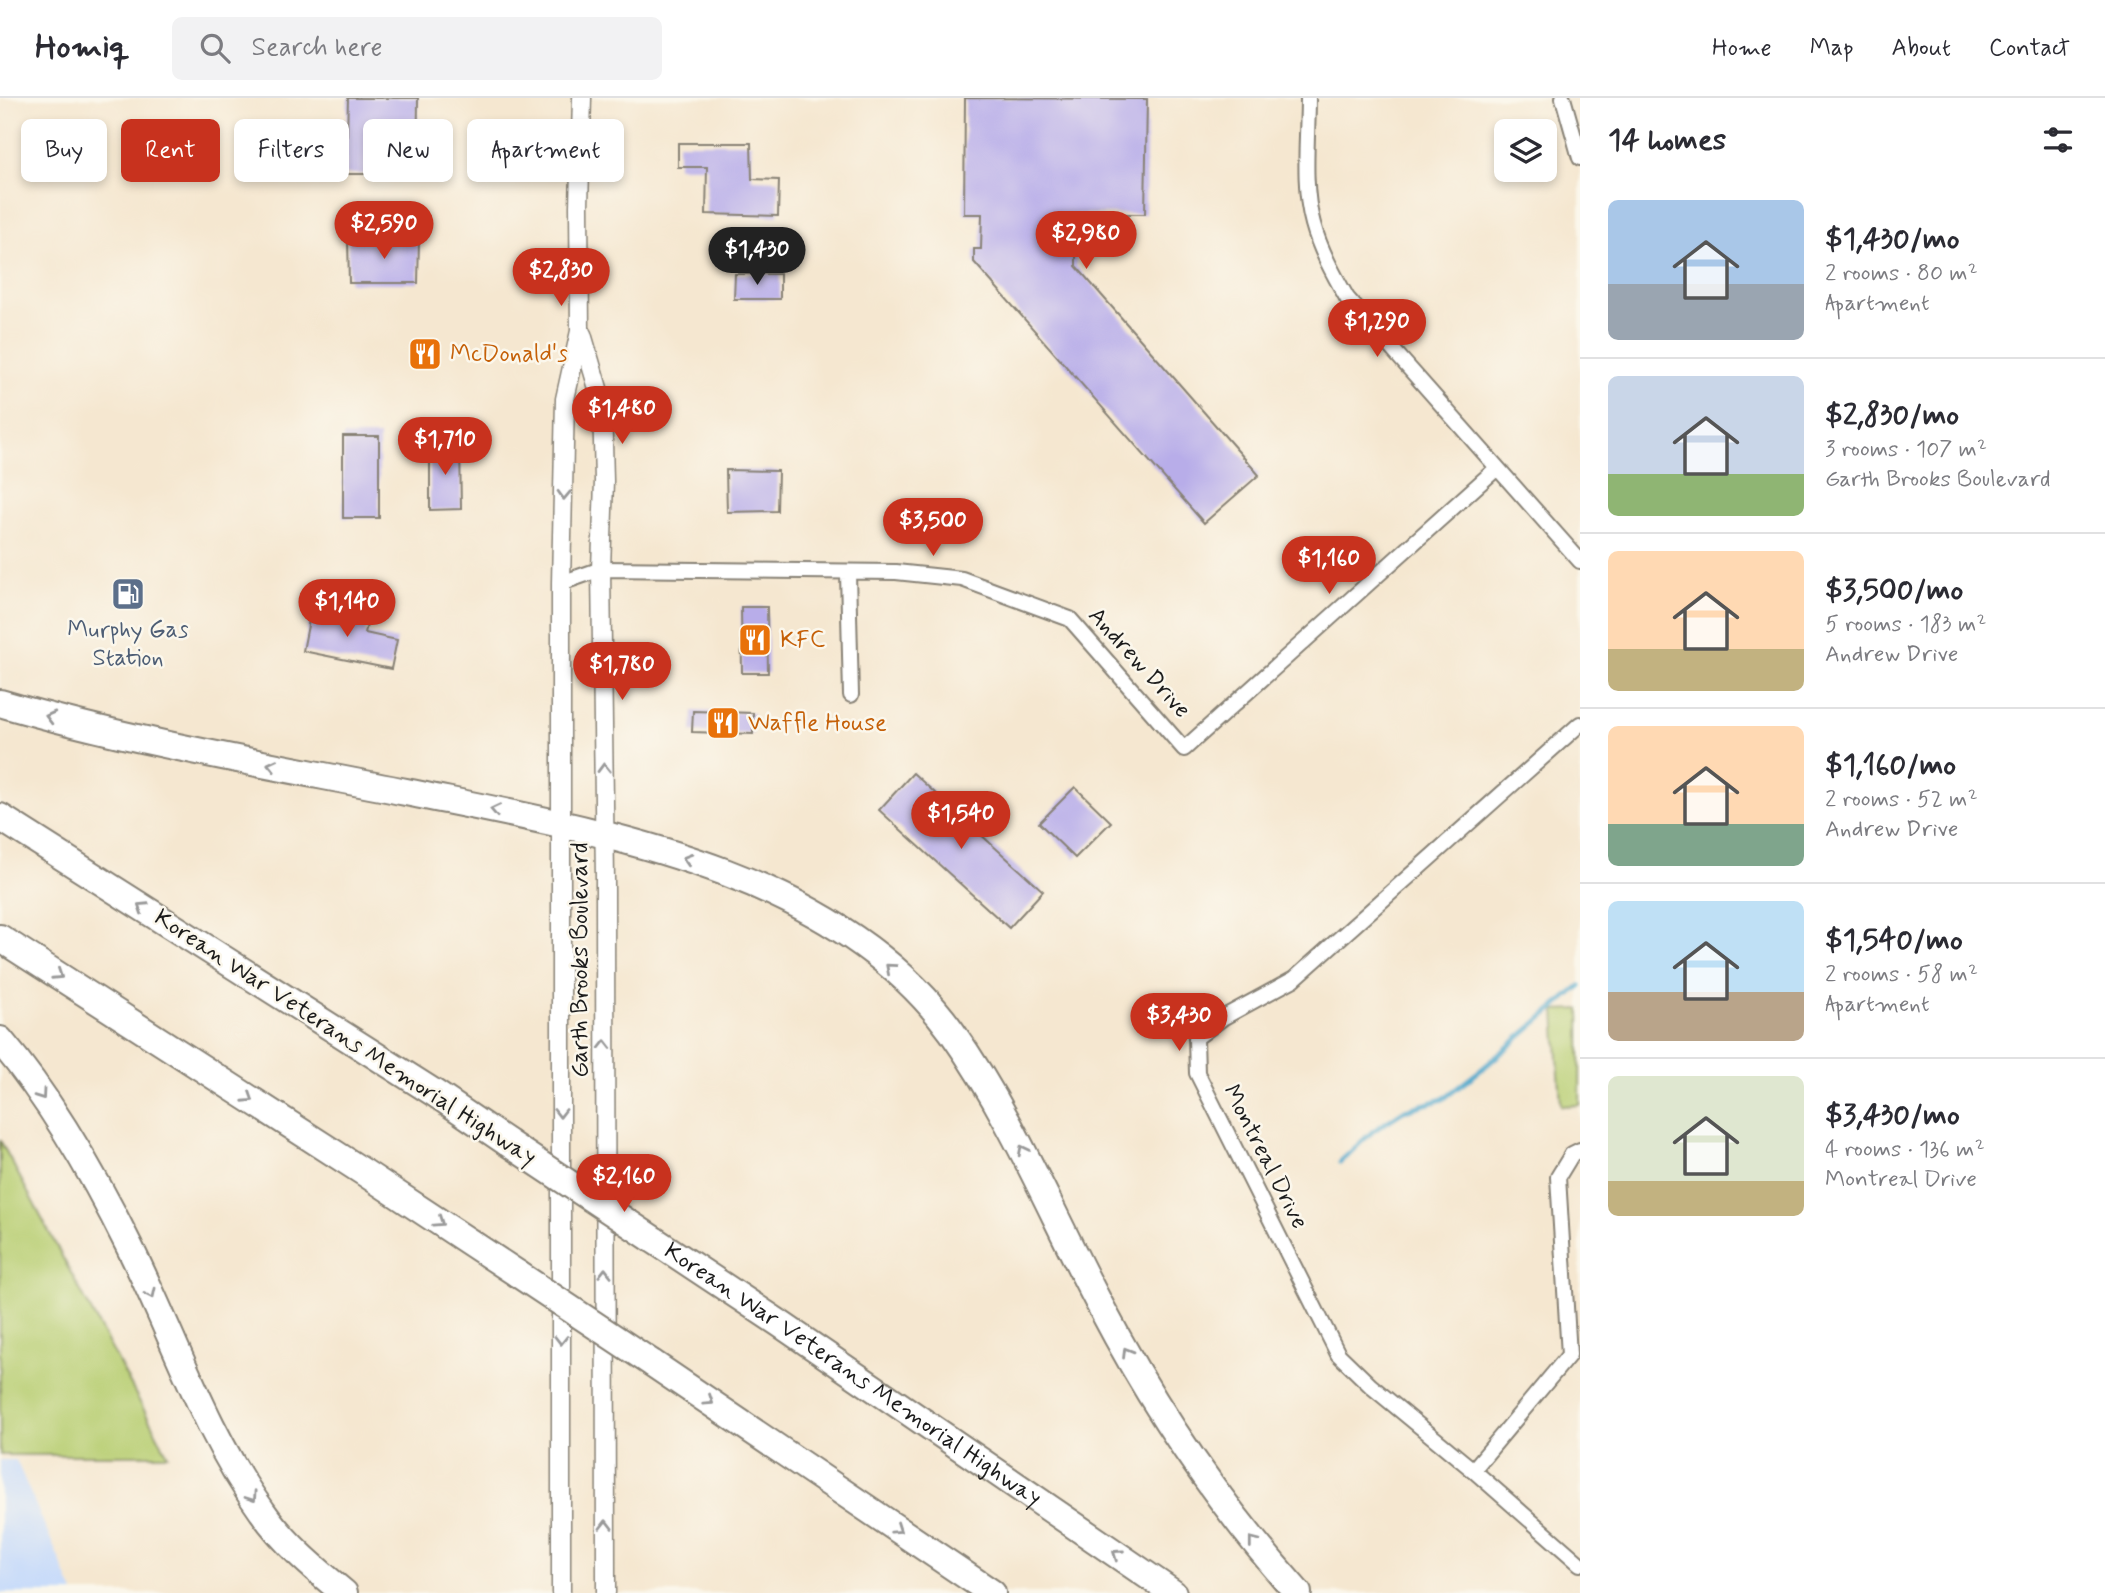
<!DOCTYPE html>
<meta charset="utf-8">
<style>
body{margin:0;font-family:Mynerve,sans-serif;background:#f2f2f3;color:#2b2b33;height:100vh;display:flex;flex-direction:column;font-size:26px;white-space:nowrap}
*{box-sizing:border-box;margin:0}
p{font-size:23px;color:#7c7c81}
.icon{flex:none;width:38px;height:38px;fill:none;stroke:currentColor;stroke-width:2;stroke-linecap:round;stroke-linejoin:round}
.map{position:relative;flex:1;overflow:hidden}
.details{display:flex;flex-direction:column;background:#fff;width:525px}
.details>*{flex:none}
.hud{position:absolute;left:21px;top:21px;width:665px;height:63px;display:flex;gap:14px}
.fabs{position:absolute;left:1494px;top:21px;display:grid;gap:14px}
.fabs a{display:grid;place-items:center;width:63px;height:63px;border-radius:10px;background:#fff;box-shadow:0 4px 10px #0003;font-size:35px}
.price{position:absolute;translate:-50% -60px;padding:0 16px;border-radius:24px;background:#c8321e;color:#fff;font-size:23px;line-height:46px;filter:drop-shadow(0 2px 4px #0008)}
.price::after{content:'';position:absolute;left:50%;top:42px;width:21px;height:16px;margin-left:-10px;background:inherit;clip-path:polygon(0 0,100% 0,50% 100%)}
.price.selected{background:#222;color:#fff}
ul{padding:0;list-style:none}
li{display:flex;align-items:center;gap:21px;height:175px;padding:0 28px}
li+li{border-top:2px solid #e1e1e2}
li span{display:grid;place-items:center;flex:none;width:196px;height:140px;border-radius:10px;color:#555}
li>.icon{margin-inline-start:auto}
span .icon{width:84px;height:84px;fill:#fffc;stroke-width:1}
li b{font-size:30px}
h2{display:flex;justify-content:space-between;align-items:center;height:84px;padding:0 28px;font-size:30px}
.pill{padding:0 24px;border-radius:10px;background:#fff;box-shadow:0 4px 10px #0003;font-size:24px;line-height:63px}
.pill.selected{background:#c8321e;color:#fff}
header{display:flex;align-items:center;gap:42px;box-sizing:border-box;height:98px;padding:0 35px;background:#fff;border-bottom:2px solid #e1e1e2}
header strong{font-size:33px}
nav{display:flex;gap:38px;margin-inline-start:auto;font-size:24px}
.search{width:490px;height:63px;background:#f2f2f3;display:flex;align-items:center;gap:18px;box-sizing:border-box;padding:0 24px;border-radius:10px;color:#7c7c81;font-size:26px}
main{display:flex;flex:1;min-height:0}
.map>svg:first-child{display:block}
.built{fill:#c9dcf9}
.green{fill:#b8ce72;stroke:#6a7547;stroke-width:2}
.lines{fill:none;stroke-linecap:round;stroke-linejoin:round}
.stream{stroke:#4da6ca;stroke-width:5}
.building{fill:#b8ade9}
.minor-casing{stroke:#888276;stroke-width:18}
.tertiary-casing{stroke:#888276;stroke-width:21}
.motorway-casing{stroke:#888276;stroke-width:30}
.minor{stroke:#fff;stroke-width:14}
.tertiary{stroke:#fff;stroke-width:18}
.motorway{stroke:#fff;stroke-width:26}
.motorway-bridge-casing{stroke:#888276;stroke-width:30;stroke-linecap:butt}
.motorway-bridge{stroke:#fff;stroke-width:26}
.oneway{stroke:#999}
.labels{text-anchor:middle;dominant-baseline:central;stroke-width:5;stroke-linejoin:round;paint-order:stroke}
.food-label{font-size:24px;fill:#c56008;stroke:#fbf7ec;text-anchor:start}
.service-label{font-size:24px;fill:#4e5e75;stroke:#fbf7ec}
.street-label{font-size:24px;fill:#1c1c1c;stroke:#fbf7ec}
</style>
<header>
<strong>Homiq</strong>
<div class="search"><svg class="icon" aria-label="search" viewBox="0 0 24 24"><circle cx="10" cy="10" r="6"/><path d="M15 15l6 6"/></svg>Search here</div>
<nav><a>Home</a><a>Map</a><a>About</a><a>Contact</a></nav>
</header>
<main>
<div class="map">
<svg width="1580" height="1495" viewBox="0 0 1580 1495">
<rect width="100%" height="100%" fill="#fbf7ec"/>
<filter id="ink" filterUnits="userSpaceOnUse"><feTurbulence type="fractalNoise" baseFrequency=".0143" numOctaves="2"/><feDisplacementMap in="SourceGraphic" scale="14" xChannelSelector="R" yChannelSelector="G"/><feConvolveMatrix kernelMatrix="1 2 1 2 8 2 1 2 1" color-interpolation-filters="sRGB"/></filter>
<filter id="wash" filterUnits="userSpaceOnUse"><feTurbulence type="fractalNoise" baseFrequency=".00686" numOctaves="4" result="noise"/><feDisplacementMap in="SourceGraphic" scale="28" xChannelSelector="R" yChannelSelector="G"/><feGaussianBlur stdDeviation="1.57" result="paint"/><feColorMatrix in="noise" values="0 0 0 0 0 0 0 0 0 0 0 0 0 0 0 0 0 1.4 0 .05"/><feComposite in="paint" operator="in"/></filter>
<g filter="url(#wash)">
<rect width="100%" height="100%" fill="#f5e7d0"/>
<!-- built -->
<path class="built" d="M0,1362H16L74,1495H0Z"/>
<!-- green -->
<path class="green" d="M1580,911V1007L1561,1008L1555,912Z
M0,1042L168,1357H0Z"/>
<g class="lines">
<!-- stream -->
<path class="stream" d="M1340,1064L1373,1033L1405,1012L1443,1001L1482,971L1580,888"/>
</g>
<g id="blocks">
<!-- building -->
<path class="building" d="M348,0H418L417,76H346Z
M965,0L1147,1L1145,116H1076V168L1259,377L1204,425L974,164V151H981L982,116H964Z
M678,45H751L752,81L779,82L778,118L706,116L707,69H678Z
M348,142H419L418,185H349Z
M735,176H780V201H734Z
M343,338H379V420H343Z
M430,347H460L461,411L430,412Z
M726,372L778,373L777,413L727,414Z
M323,509L369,518L365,535L397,542L391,571L303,553L311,512L322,514Z
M741,509H767L768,575H742Z
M693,613L753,615V636L692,634Z
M913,675L1043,793L1009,830L879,712Z
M1075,689L1111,724L1075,760L1039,725Z"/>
</g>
</g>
<g filter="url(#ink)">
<use href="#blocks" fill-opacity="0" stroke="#888276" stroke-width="2"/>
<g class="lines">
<defs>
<path id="minor" d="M1308,0C1308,40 1302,87 1313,126C1320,152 1334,177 1347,200L1580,463
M1563,0L1580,60
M848,475L851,597
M561,485L601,471L896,474L962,481L1070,521L1184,651L1497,370
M1580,626L1294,881L1224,919L1196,940L1197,975L1338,1256L1371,1288L1473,1372L1580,1466
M1473,1372L1569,1257L1558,1079L1572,1056L1580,1052"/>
<path id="tertiary" d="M582,236L602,304L604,383L601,471L605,782L606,1495
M561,1495V485L565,301L580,233L579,108L582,0"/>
<g id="motorway">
<path d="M0,605C133,644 270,667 406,694C591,732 833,769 952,934C1013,1020 1052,1117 1101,1209C1155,1312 1221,1409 1298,1495"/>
<path d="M0,719L436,996L508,1045"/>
<path d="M0,840L365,1075L518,1176"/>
<path d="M0,942C52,1003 94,1077 129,1148C173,1236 204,1333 262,1413C284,1445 314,1470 344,1495"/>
<path id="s1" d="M654,1142L779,1225L1173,1495"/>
<path d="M652,1265L992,1495"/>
</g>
</defs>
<!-- minor casing -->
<use href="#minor" class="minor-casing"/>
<!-- tertiary casing -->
<use href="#tertiary" class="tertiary-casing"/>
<!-- motorway casing -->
<use href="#motorway" class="motorway-casing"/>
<!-- minor -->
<use href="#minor" class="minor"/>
<!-- tertiary -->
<use href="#tertiary" class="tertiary"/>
<!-- motorway -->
<use href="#motorway" class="motorway"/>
<defs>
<path id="motorway-bridge" d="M508,1045L654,1142
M518,1176L652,1265"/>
</defs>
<!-- motorway-bridge casing -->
<use href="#motorway-bridge" class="motorway-bridge-casing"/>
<!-- motorway-bridge -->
<use href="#motorway-bridge" class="motorway-bridge"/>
</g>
<!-- one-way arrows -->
<defs><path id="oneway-chevron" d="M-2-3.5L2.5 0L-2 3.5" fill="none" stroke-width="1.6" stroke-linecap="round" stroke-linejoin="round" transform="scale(1.75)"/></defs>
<g class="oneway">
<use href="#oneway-chevron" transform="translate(564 397) rotate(92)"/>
<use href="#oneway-chevron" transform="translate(50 619) rotate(-166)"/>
<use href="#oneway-chevron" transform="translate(272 667) rotate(-168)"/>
<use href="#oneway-chevron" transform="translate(604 670) rotate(-91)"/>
<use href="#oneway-chevron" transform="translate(495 712) rotate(-168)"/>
<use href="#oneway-chevron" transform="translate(687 761) rotate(-163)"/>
<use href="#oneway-chevron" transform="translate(142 809) rotate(-147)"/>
<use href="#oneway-chevron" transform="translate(890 870) rotate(-139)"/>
<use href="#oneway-chevron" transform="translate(58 877) rotate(33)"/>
<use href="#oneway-chevron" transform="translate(605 947) rotate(-90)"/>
<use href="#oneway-chevron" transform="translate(41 997) rotate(55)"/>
<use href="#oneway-chevron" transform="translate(249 1000) rotate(33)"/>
<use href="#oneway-chevron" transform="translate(560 1015) rotate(90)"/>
<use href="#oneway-chevron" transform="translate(1023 1052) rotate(-117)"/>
<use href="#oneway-chevron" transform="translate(439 1124) rotate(34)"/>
<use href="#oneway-chevron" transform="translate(605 1175) rotate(-90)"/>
<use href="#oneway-chevron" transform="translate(151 1196) rotate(65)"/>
<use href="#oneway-chevron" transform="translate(561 1242) rotate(90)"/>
<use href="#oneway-chevron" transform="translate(1127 1254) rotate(-121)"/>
<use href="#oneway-chevron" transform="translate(709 1303) rotate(34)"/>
<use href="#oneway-chevron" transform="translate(252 1399) rotate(56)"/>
<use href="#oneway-chevron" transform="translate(606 1427) rotate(-90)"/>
<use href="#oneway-chevron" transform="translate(897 1431) rotate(34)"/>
<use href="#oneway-chevron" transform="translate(1253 1443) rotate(-128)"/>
<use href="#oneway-chevron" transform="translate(1117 1456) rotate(-145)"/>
</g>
</g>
<!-- icons -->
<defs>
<symbol id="restaurant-square" viewBox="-11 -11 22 22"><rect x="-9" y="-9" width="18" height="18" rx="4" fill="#e8710a" stroke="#fbf7ec"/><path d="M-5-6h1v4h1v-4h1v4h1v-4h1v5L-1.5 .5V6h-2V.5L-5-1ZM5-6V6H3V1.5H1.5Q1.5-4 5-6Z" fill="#fff"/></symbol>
<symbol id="fuel-square" viewBox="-11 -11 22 22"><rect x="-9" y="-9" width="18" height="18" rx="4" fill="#5c6f8a" stroke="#fbf7ec"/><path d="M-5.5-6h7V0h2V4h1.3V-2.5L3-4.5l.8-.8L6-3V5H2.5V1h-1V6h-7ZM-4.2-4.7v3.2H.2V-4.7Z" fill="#fff"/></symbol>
</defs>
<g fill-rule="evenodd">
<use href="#restaurant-square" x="406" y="237" width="38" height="38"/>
<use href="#fuel-square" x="109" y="477" width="38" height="38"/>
<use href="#restaurant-square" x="736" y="523" width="38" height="38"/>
<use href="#restaurant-square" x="704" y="606" width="38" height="38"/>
</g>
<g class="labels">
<!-- food labels -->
<g class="food-label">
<text x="450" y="256">McDonald's</text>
<text x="780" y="542">KFC</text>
<text x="748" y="625">Waffle House</text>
</g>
<!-- service labels -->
<g class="service-label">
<text x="128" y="532">Murphy Gas<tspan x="128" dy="28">Station</tspan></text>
</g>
<!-- street labels -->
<g class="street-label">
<text transform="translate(1139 565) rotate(48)">Andrew Drive</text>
<text transform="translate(580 862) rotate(-90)">Garth Brooks Boulevard</text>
<text transform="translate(345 940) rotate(33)">Korean War Veterans Memorial Highway</text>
<text transform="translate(1265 1059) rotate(63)">Montreal Drive</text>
<text stroke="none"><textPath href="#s1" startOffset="240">Korean War Veterans Memorial Highway</textPath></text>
</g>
</g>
</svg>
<div class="fabs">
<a><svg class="icon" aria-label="layers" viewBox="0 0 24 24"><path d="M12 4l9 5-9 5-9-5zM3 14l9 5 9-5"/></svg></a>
</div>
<b class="price" style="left:384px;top:163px">$2,590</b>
<b class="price" style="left:1086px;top:173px">$2,980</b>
<b class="price selected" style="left:757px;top:189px">$1,430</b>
<b class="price" style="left:561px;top:210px">$2,830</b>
<b class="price" style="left:1377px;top:261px">$1,290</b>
<b class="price" style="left:622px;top:348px">$1,480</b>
<b class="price" style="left:445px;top:379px">$1,710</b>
<b class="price" style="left:933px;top:460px">$3,500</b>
<b class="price" style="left:1329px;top:498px">$1,160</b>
<b class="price" style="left:347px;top:541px">$1,140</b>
<b class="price" style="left:622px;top:604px">$1,780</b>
<b class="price" style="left:961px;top:753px">$1,540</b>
<b class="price" style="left:1179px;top:955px">$3,430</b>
<b class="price" style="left:624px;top:1116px">$2,160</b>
<div class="hud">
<a class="pill">Buy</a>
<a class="pill selected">Rent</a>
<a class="pill">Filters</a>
<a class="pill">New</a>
<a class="pill">Apartment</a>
</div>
</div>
<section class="details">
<h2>14 homes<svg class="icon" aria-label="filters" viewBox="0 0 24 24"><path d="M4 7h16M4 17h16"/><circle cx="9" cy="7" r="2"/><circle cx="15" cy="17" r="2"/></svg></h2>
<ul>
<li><span style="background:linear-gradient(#a9c7e8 60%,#9aa5b1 0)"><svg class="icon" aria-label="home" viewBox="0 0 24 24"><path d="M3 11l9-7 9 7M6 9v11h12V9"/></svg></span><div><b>$1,430/mo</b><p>2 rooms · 80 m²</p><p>Apartment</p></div></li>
<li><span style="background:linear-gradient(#c9d6e8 70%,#8fb573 0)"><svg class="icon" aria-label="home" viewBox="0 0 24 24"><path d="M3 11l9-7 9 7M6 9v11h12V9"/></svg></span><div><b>$2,830/mo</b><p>3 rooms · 107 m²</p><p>Garth Brooks Boulevard</p></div></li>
<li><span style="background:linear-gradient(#ffd9b3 70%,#c2b280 0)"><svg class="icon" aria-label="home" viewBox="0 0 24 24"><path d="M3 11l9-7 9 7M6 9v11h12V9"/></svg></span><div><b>$3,500/mo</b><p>5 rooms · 183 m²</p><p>Andrew Drive</p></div></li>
<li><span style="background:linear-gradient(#ffd9b3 70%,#7fa58c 0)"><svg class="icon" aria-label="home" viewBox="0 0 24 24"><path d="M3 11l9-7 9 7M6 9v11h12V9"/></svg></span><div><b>$1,160/mo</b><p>2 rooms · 52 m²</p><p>Andrew Drive</p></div></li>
<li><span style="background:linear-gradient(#bfe0f5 65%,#b9a48a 0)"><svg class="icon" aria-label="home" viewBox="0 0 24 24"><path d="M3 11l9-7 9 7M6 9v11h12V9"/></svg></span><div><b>$1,540/mo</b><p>2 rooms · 58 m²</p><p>Apartment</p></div></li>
<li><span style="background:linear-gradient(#dfe7d0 75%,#c2b280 0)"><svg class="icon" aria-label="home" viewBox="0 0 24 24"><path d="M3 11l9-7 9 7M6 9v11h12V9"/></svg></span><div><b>$3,430/mo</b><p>4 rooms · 136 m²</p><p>Montreal Drive</p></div></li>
</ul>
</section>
</main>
